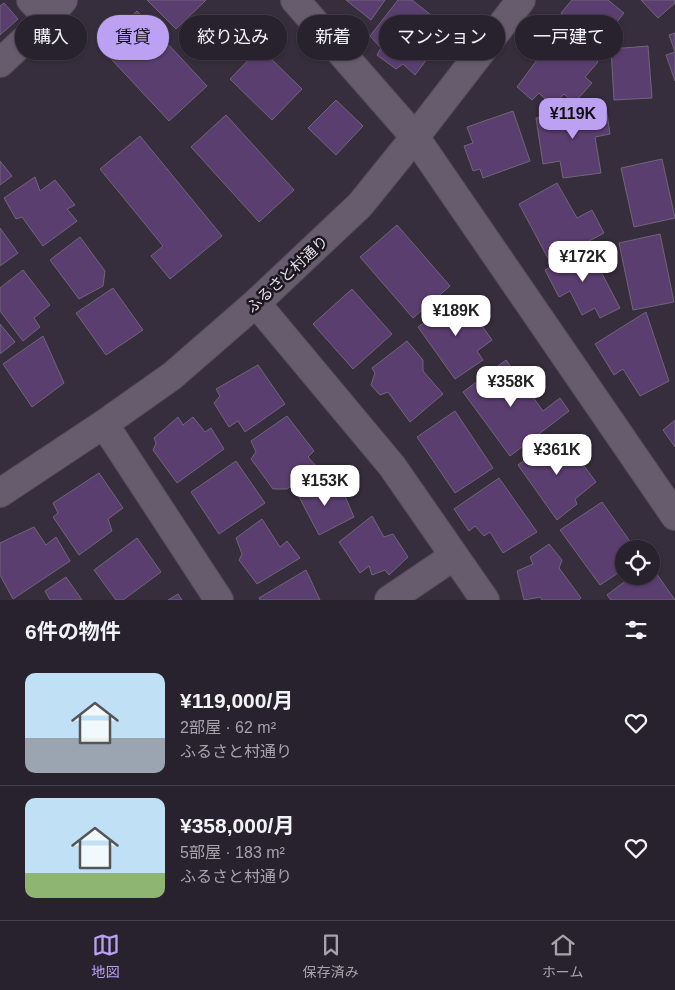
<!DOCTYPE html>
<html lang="ja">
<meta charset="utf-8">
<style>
body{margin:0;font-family:Arial,"Noto Sans JP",sans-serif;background:#342f3a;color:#f1f3f6;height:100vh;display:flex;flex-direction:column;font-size:19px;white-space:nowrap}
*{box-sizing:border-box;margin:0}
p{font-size:16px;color:#a5a4aa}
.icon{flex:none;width:28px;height:28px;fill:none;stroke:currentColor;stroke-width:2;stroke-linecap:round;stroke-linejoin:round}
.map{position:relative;height:600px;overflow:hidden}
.side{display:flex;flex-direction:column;background:#28222e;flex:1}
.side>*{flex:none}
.banner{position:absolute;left:15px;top:15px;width:645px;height:45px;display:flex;gap:10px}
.fabs{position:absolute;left:615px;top:540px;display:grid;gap:10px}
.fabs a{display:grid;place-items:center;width:45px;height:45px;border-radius:50%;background:#28222e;box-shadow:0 1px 4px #0004,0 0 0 1px #443f4a;font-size:25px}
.price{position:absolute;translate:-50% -42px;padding:0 11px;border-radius:10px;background:#fff;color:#222;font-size:16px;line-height:32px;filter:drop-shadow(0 1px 2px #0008)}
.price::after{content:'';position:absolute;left:50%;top:30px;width:15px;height:11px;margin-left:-8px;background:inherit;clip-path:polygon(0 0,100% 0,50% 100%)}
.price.active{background:#bca0f2;color:#111}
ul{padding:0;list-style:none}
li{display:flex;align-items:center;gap:15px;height:125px;padding:0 25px}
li+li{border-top:1px solid #443f4a}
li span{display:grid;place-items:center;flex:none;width:140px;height:100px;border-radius:10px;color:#555}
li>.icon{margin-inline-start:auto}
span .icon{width:60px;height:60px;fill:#fffc;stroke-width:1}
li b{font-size:21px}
h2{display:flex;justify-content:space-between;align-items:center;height:60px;padding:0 25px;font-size:21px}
.pill{padding:0 18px;border-radius:22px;background:#28222e;box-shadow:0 1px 4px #0004,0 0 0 1px #443f4a;font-size:18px;line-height:45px}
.pill.active{background:#bca0f2;color:#111}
.menu{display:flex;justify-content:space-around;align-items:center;height:70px;border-top:1px solid #443f4a;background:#28222e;font-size:14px;color:#a5a4aa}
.menu a{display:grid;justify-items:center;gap:2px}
.menu .active{color:#bca0f2}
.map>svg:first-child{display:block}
.building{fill:#5b3e70;stroke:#706578}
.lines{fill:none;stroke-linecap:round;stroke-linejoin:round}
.minor-casing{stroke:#524a58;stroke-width:30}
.minor{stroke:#665c6e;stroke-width:28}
.labels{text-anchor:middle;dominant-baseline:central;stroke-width:5;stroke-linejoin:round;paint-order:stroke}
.street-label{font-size:15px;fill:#e6e0eb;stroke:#1b171f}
</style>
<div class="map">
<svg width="675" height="600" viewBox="0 0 675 600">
<rect width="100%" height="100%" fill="#362d3d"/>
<!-- building -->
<path class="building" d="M147,0H206L176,29Z
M346,0H385L371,20Z
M398,0H412L441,23L436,31L443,38L415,75L403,64L396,69L377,55L381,48L370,36Z
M572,0H608L624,13L599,44L561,13Z
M641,0H674L675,3L658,18Z
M4,3L18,19L0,35V6Z
M137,11L207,86L169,121L99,46Z
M560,29L598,62L585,77L592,83L574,103L564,94L553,106L539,93L532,100L517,87Z
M675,33V81L666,55L675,52L669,35Z
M648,46L652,98L614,100L611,49Z
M260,48L302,89L272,120L230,79Z
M336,100L363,126L336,155L308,128Z
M606,107L610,134L595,137L601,173L563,178L560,161L543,164L536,118Z
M513,111L530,161L483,178L480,169L473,171L464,146L473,143L467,127Z
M226,115L294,190L259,222L191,147Z
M140,136L222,236L170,279L151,256L163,246L100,169Z
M662,159L675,218L634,227L621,168Z
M0,161L12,176L0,185Z
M35,177L40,191L55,180L75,205L67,209L77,221L43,246L22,217L16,219L4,198Z
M557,183L577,218L592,210L604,233L550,262L519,204Z
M397,225L450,286L413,318L360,257Z
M0,228L18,253L0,266Z
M660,234L674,302L633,310L619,243Z
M80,237L105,271L103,286L79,299L50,260Z
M588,247L620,308L600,318L595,308L582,315L570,291L559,297L545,270Z
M23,270L50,305L34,318L40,327L23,341L0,311V288Z
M113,288L143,330L106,355L76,313Z
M352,289L392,334L353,369L313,324Z
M461,296L492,340L477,351L483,360L455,379L418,327Z
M646,312L669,381L640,396L623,369L614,375L595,344Z
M0,324L15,342L0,354Z
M43,336L64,383L32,407L3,364Z
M407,341L423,360V371L443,394L410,422L388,392L380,395L371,385L375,373L372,368Z
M506,360L543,411L560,398L569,411L510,456L463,392Z
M258,365L285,404L245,432L238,421L229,427L214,403L220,396L216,389Z
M455,411L493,468L455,493L417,437Z
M287,416L314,451L308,457L317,467L287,489H273L251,459L256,452L251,441Z
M178,417L183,425L193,417L205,432L211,428L224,449L177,483L153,450L156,443L154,438Z
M675,420V447L663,430Z
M560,434L596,482L575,499L577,504L557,520L518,465Z
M236,461L265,503L219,534L191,492Z
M99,473L123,508L108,519L112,531L79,555L53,517L58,513L53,503Z
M499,478L537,532L503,553L490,532L484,536L475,526L469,531L454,509Z
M319,481L325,493L341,487L354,517L319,535L297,493Z
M602,502L634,547L631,549H624V569L600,585L560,530Z
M372,516L384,537L393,534L408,557L389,575L385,570L372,575L369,566L360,573L339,542Z
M262,519L280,547L287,541L300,558L257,584L239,560L242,554L236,538Z
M34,527L46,545L56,537L70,561L13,599L0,575V543Z
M137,538L161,572L123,600H116L94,570Z
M549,544L562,560L559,568L581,598L579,600H542L540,597L524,600L517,571L533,564L530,557Z
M651,566L675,600H611L607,595L632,576H651Z
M306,570L320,600H260L259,598Z
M66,577L82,600H50L45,591Z
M178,594L182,600H168Z"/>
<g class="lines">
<defs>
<path id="minor" d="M31,0L48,18
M295,0L415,137L675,516
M0,63L48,18L63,0
M256,303L392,466L485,600
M104,424L219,600
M0,493L104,424L172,376L256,303L360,205L415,137L521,0
M389,600L454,556"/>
</defs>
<!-- minor casing -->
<use href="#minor" class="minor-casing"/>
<!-- minor -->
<use href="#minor" class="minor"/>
</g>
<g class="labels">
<!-- street labels -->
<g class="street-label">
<text transform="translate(287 274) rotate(-43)">ふるさと村通り</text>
</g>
</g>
</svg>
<div class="fabs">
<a><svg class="icon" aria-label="locate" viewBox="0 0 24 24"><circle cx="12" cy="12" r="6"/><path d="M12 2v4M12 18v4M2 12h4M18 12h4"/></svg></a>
</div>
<b class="price active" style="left:573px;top:140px">¥119K</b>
<b class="price" style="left:583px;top:283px">¥172K</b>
<b class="price" style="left:456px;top:337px">¥189K</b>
<b class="price" style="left:511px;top:408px">¥358K</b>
<b class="price" style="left:557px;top:476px">¥361K</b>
<b class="price" style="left:325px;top:507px">¥153K</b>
<div class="banner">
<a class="pill">購入</a>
<a class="pill active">賃貸</a>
<a class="pill">絞り込み</a>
<a class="pill">新着</a>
<a class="pill">マンション</a>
<a class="pill">一戸建て</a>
</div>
</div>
<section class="side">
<h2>6件の物件<svg class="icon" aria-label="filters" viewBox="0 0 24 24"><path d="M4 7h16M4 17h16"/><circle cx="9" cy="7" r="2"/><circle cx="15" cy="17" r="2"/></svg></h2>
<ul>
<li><span style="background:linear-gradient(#bfe0f5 65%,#9aa5b1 0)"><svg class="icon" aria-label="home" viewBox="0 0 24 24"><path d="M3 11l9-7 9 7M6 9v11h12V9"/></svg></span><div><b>¥119,000/月</b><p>2部屋 · 62 m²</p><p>ふるさと村通り</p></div><svg class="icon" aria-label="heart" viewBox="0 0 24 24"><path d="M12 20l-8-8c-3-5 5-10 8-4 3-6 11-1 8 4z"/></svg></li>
<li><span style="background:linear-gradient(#bfe0f5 75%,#8fb573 0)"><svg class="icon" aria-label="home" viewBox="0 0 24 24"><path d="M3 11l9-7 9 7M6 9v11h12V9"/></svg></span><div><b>¥358,000/月</b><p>5部屋 · 183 m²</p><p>ふるさと村通り</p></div><svg class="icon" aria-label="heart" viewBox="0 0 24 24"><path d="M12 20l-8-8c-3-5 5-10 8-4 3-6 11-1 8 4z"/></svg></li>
</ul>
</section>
<nav class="menu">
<a class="active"><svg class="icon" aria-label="map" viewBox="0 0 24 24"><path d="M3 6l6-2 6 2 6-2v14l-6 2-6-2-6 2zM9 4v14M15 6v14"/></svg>地図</a>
<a><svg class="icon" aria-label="saved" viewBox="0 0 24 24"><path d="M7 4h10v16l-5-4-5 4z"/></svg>保存済み</a>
<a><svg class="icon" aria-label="home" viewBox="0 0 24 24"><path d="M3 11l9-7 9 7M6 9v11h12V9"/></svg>ホーム</a>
</nav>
